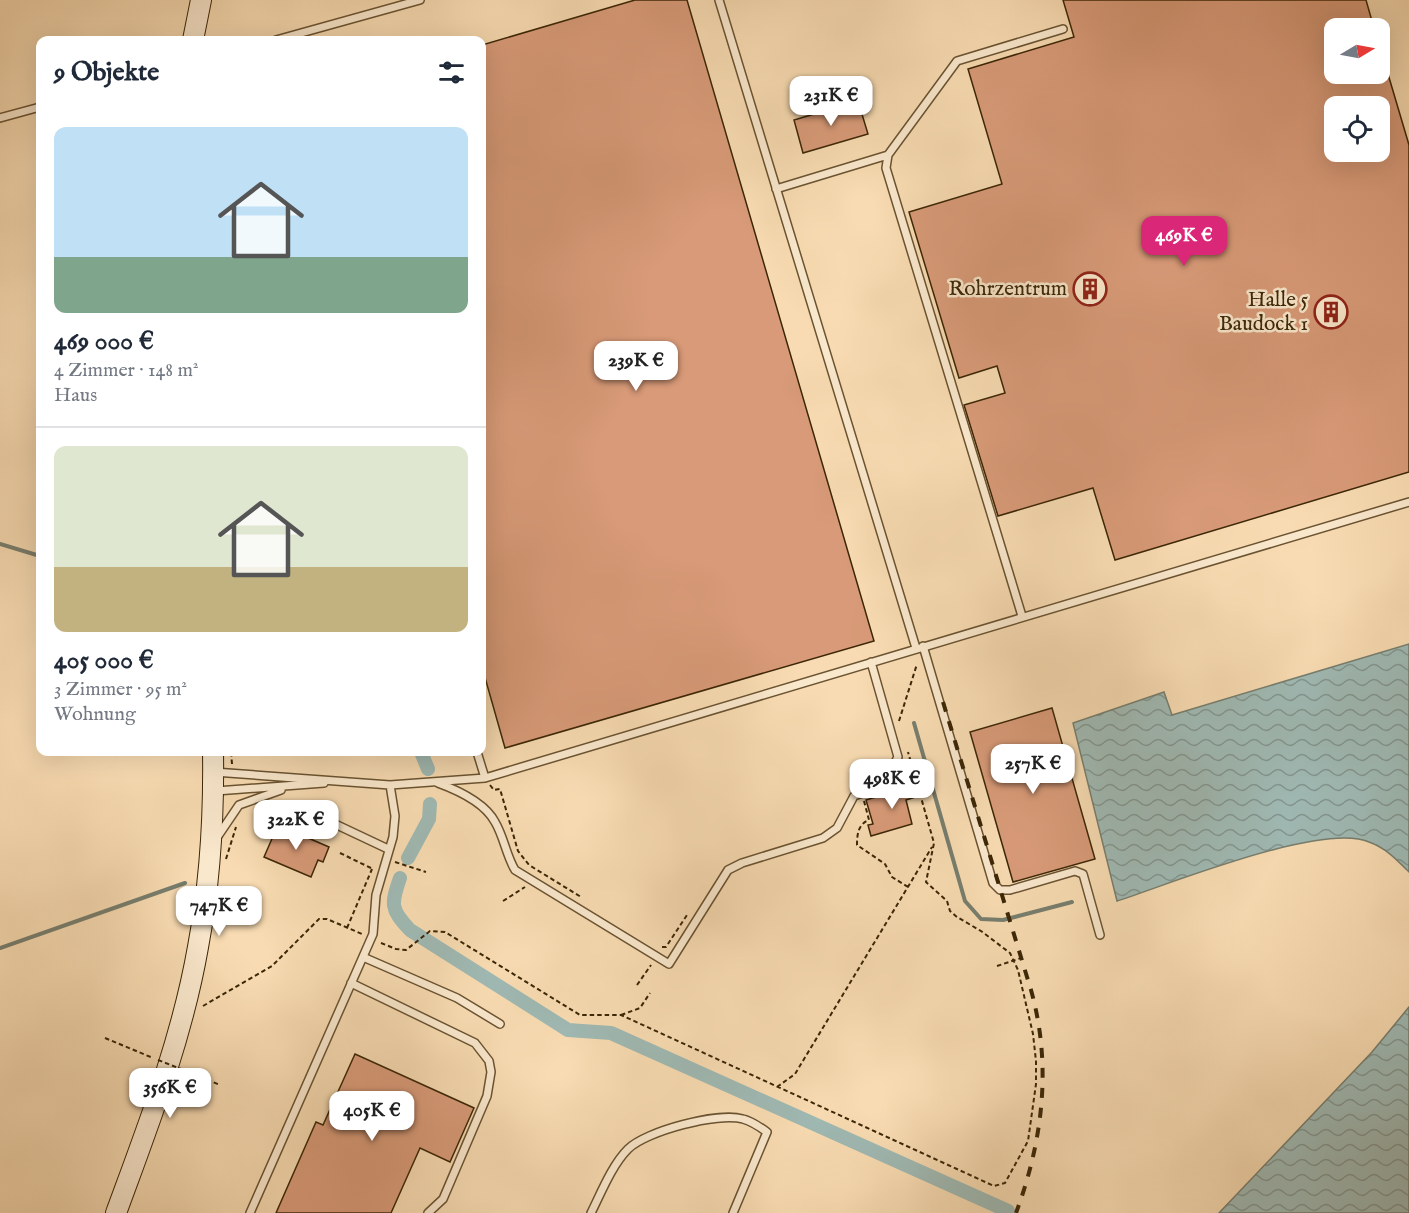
<!DOCTYPE html>
<html lang="de">
<meta charset="utf-8">
<style>
body{margin:0;font-family:"IM FELL English",serif;background:#f6f6f7;color:#1f2937;height:100vh;display:flex;flex-direction:column;font-size:22px;white-space:nowrap}
*{box-sizing:border-box;margin:0}
p{font-size:20px;color:#747a83}
.icon{flex:none;width:33px;height:33px;fill:none;stroke:currentColor;stroke-width:2;stroke-linecap:round;stroke-linejoin:round}
.map{position:relative;flex:1;overflow:hidden}
.panel{position:absolute;left:36px;top:36px;width:450px;height:720px;display:flex;flex-direction:column;background:#fff;border-radius:12px;box-shadow:0 6px 24px #0002}
.panel>*{flex:none}
.needle{width:39px;rotate:80deg}
.fabs{position:absolute;left:1324px;top:18px;display:grid;gap:12px}
.fabs a{display:grid;place-items:center;width:66px;height:66px;border-radius:12px;background:#fff;box-shadow:0 6px 24px #0002;font-size:30px}
.price{position:absolute;translate:-50% -51px;padding:0 14px;border-radius:12px;background:#fff;color:#222;font-size:20px;line-height:39px;filter:drop-shadow(0 2px 3px #0008)}
.price::after{content:'';position:absolute;left:50%;top:36px;width:18px;height:14px;margin-left:-9px;background:inherit;clip-path:polygon(0 0,100% 0,50% 100%)}
.price.selected{background:#db2777;color:#fff}
ul{padding:0;list-style:none}
li{display:grid;align-content:center;gap:12px;height:318px;padding:0 18px}
li+li{border-top:2px solid #e0e1e3}
li span{display:grid;place-items:center;height:186px;border-radius:12px;color:#555}
li>.icon{margin-inline-start:auto}
span .icon{width:108px;height:108px;fill:#fffc;stroke-width:1}
li b{font-size:26px}
h2{display:flex;justify-content:space-between;align-items:center;height:72px;padding:0 18px;font-size:26px}
.map>svg:first-child{display:block}
.water{fill:url(#water-waves);stroke:#777e6e;stroke-width:1.5}
.lines{fill:none;stroke-linecap:round;stroke-linejoin:round}
.stream{stroke:#777e6e;stroke-width:4}
.canal{stroke:#9fb9b3;stroke-width:14}
.building{fill:#d89a78;stroke:#3b2606;stroke-width:1.5;fill-rule:evenodd}
.lane-casing{stroke:#6a5331;stroke-width:10}
.secondary-casing{stroke:#3b2606;stroke-width:22}
.path{stroke:#3b2606;stroke-width:2;stroke-dasharray:4.5 3;stroke-linecap:butt}
.lane{stroke:#fae8cd;stroke-width:7}
.secondary{stroke:#fae8cd;stroke-width:20}
.rail{stroke:#3b2606;stroke-width:4;stroke-dasharray:10 10;stroke-linecap:butt}
.path-bridge{stroke:#3b2606;stroke-width:2;stroke-dasharray:4.5 3;stroke-linecap:butt}
.labels{text-anchor:middle;dominant-baseline:central;stroke-width:5;stroke-linejoin:round;paint-order:stroke}
.poi-label{font-size:21px;fill:#3b2606;stroke:#fae8cd;text-anchor:end}
</style>
<div class="map">
<svg width="1409" height="1213" viewBox="0 0 1409 1213">
<defs>
<pattern id="water-waves" width="16" height="10" patternUnits="userSpaceOnUse" patternTransform="scale(1.5)"><rect width="16" height="10" fill="#9fb9b3"/><path d="M0 5q4-4 8 0t8 0" fill="none" stroke="#839690"/></pattern>
</defs>
<rect width="100%" height="100%" fill="#f8dbb2"/>
<filter id="stains"><feTurbulence type="fractalNoise" baseFrequency=".00333" numOctaves="4"/><feColorMatrix values="0 0 0 0 .2 0 0 0 0 .09 0 0 0 0 .02 0 0 0 .5 -.17"/></filter>
<radialGradient id="worn" r=".72"><stop offset=".6" stop-color="#630" stop-opacity="0"/><stop offset="1" stop-color="#630" stop-opacity=".3"/></radialGradient>
<!-- water -->
<path class="water" d="M1409,644V872C1397,860 1386,848 1369,842C1322,822 1170,884 1117,901L1073,723L1164,692L1172,715Z
M1409,1007V1213H1219L1372,1052Z"/>
<g class="lines">
<!-- stream -->
<path class="stream" d="M0,544L40,556
M914,723L965,901L981,919L1003,920L1072,902
M0,948L185,883"/>
<!-- canal -->
<path class="canal" d="M421,752L428,769
M408,858L429,819L430,804
M400,878C391,904 390,909 410,930L568,1030L611,1033L1008,1211"/>
</g>
<!-- building -->
<path class="building" d="M635,0H687L874,641L505,748L482,667V45Z
M1063,0H1366L1374,28H1335V74H1388L1409,145V472L1115,560L1093,488L998,516L964,405L1005,393L997,366L959,378L909,212L1002,184L968,69L1074,37ZM1335,106H1380V152H1335Z
M858,101L868,134L803,153L794,120Z
M1052,708L1095,859L1013,882L970,732Z
M922,783L925,794L906,800L912,824L871,836L868,825L873,824L866,800Z
M278,825L329,847L323,862L318,860L311,877L264,857Z
M355,1054L474,1108L450,1162L420,1148L391,1213H276L316,1122L323,1125Z"/>
<g class="lines">
<defs>
<path id="lane" d="M719,0L916,648
M276,40L420,0
M0,118L40,107
M776,189L888,155
M1022,616L886,168L888,155L957,61L1063,29
M923,646L993,883L1000,890H1010L1075,871L1083,874L1100,935
M477,752L485,778
M214,772L390,785L485,778L1409,502
M438,783C457,790 485,803 495,822C504,837 506,855 515,870L669,964L728,870L742,863L823,838L837,828L854,796L883,785L898,757L871,662
M216,791L324,783
M318,816L388,849
M218,836L239,805L281,790
M363,957L457,998L500,1024
M351,983L475,1043L489,1061L491,1072L487,1096L443,1199L428,1213
M250,1213L373,934L376,895L393,837L395,816L390,785
M591,1213C601,1193 612,1165 628,1149C646,1131 718,1112 743,1119C751,1121 760,1127 767,1132L733,1213"/>
<path id="secondary" d="M193,40L201,0
M116,1213C148,1126 182,1039 198,947C210,883 214,817 213,752"/>
</defs>
<!-- lane casing -->
<use href="#lane" class="lane-casing"/>
<!-- secondary casing -->
<use href="#secondary" class="secondary-casing"/>
<!-- path -->
<path class="path" d="M899,721L917,664
M231,752L232,764
M490,785L494,790L500,789L518,851L529,865L581,897
M864,801L869,820C858,824 857,835 857,845L885,864L892,877L908,887
M340,853L371,868
M226,859L236,827
M395,862L426,872
M503,901L525,887
M347,928L372,869
M381,943L396,949L406,950L430,931L445,932L580,1015H621L994,1186L1005,1183L1028,1141L1036,1084V1061L1033,1034L1018,970L1010,953L981,931L957,917L950,911L947,901L926,882L934,843L908,752
M662,947H666L687,915
M997,966L1021,958
M637,985L651,965
M203,1006L272,966L319,919H327L362,934
M621,1015L640,1008L650,993
M105,1038L153,1058
M186,1071L220,1085
M777,1087L795,1074L932,847"/>
<!-- lane -->
<use href="#lane" class="lane"/>
<!-- secondary -->
<use href="#secondary" class="secondary"/>
<!-- rail -->
<path class="rail" d="M943,702L1031,990C1052,1065 1043,1140 1016,1213"/>
<!-- path-bridge -->
<path class="path-bridge" d="M158,1060L186,1071"/>
</g>
<!-- icons -->
<defs>
<symbol id="building-ring" viewBox="-11 -11 22 22"><circle r="9.5" fill="#fae8cd" stroke="#8f2418" stroke-width="1.5"/><path d="M-4-6H4V6H1V3H-1V6H-4ZM-2.5-4.3h1.7v1.8h-1.7ZM.8-4.3h1.7v1.8H.8ZM-2.5-1h1.7V.8h-1.7ZM.8-1h1.7V.8H.8Z" fill="#8f2418"/></symbol>
</defs>
<g fill-rule="evenodd">
<use href="#building-ring" x="1071" y="270" width="38" height="38"/>
<use href="#building-ring" x="1312" y="293" width="38" height="38"/>
</g>
<g class="labels">
<!-- poi labels -->
<g class="poi-label">
<text x="1067" y="289">Rohrzentrum</text>
<text x="1308" y="300">Halle 5<tspan x="1308" dy="24">Baudock 1</tspan></text>
</g>
</g>
<rect width="100%" height="100%" filter="url(#stains)"/>
<rect width="100%" height="100%" fill="url(#worn)"/>
</svg>
<div class="fabs">
<a><svg class="needle" viewBox="-14 -14 28 28"><path d="M0-13l5 13h-10z" fill="#e53935"/><path d="M0 13l5-13h-10z" fill="#747a83"/></svg></a>
<a><svg class="icon" aria-label="locate" viewBox="0 0 24 24"><circle cx="12" cy="12" r="6"/><path d="M12 2v4M12 18v4M2 12h4M18 12h4"/></svg></a>
</div>
<b class="price" style="left:831px;top:127px">231K €</b>
<b class="price selected" style="left:1184px;top:267px">469K €</b>
<b class="price" style="left:636px;top:392px">239K €</b>
<b class="price" style="left:1033px;top:795px">257K €</b>
<b class="price" style="left:892px;top:810px">498K €</b>
<b class="price" style="left:296px;top:851px">322K €</b>
<b class="price" style="left:219px;top:937px">747K €</b>
<b class="price" style="left:170px;top:1119px">356K €</b>
<b class="price" style="left:372px;top:1142px">405K €</b>
<section class="panel">
<h2>9 Objekte<svg class="icon" aria-label="filters" viewBox="0 0 24 24"><path d="M4 7h16M4 17h16"/><circle cx="9" cy="7" r="2"/><circle cx="15" cy="17" r="2"/></svg></h2>
<ul>
<li><span style="background:linear-gradient(#bfe0f5 70%,#7fa58c 0)"><svg class="icon" aria-label="home" viewBox="0 0 24 24"><path d="M3 11l9-7 9 7M6 9v11h12V9"/></svg></span><div><b>469 000 €</b><p>4 Zimmer · 148 m²</p><p>Haus</p></div></li>
<li><span style="background:linear-gradient(#dfe7d0 65%,#c2b280 0)"><svg class="icon" aria-label="home" viewBox="0 0 24 24"><path d="M3 11l9-7 9 7M6 9v11h12V9"/></svg></span><div><b>405 000 €</b><p>3 Zimmer · 95 m²</p><p>Wohnung</p></div></li>
</ul>
</section>
</div>
